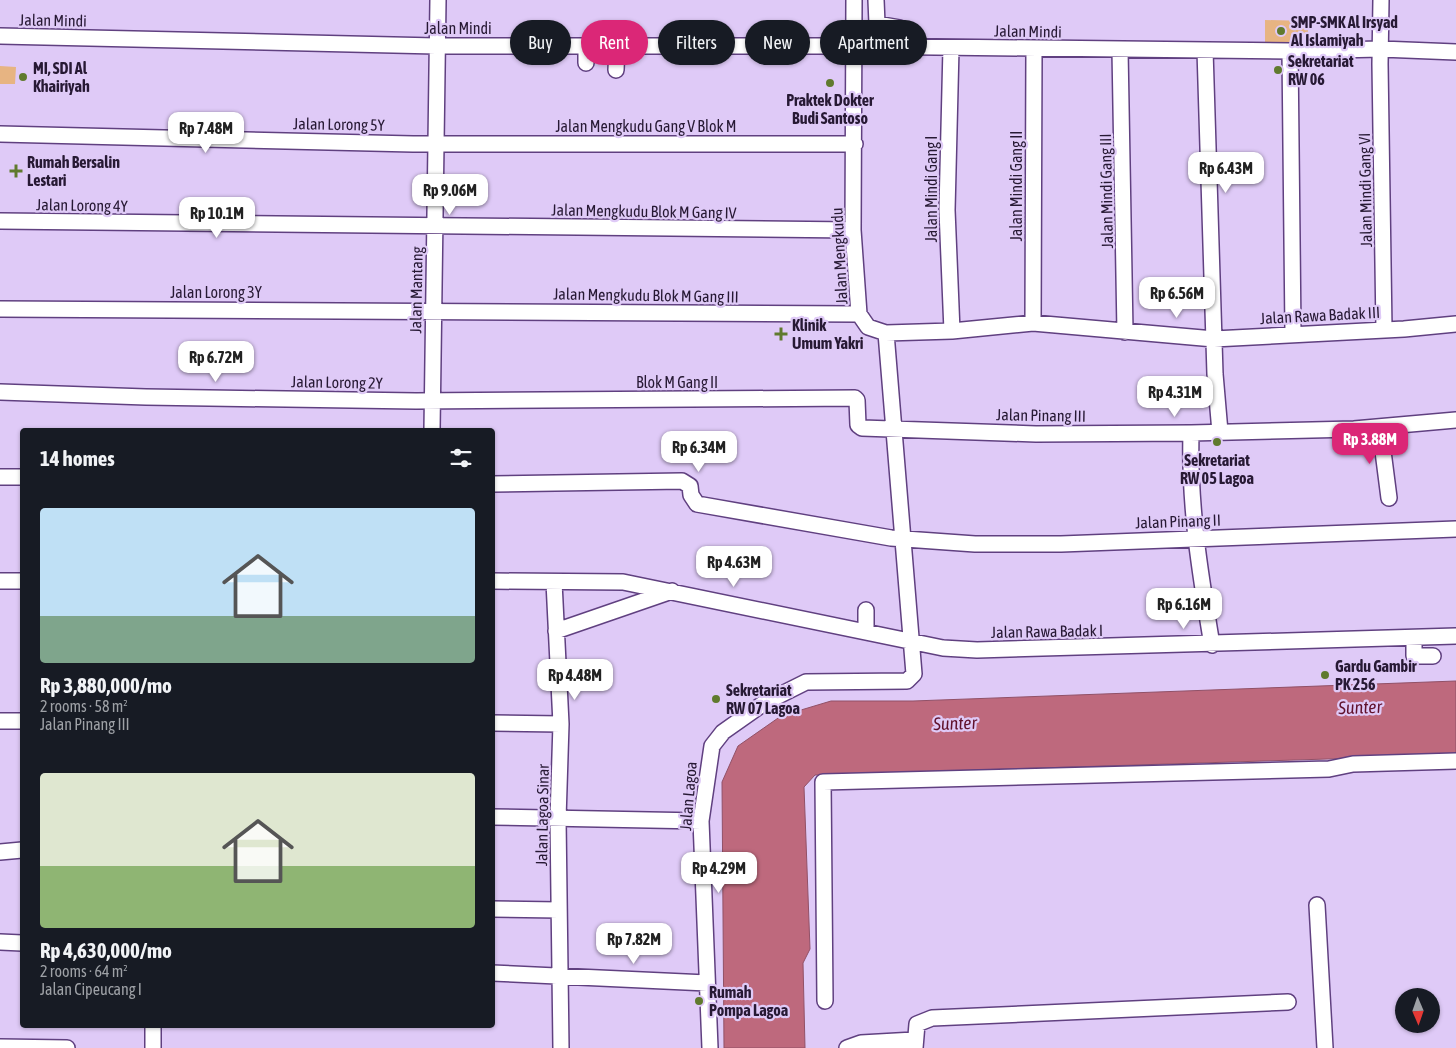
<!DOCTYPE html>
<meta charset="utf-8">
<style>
body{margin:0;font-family:"Asap Condensed",sans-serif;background:#20242c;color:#f1f3f6;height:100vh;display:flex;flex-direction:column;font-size:19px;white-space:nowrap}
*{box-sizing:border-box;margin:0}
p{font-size:16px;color:#9ea1a6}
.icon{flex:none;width:28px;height:28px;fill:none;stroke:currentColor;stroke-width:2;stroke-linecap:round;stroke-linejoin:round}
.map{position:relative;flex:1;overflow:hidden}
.drawer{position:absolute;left:20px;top:428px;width:475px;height:600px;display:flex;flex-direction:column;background:#171b24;border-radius:5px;box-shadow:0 1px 4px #0004}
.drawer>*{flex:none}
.banner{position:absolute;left:510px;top:20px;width:475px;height:45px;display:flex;gap:10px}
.needle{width:32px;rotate:178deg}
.tools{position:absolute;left:1395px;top:988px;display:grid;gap:10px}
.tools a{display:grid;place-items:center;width:45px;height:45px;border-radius:50%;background:#171b24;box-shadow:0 1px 4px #0004;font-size:25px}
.price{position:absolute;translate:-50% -42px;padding:0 11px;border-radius:10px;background:#fff;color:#222;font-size:16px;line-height:32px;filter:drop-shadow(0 1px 2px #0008)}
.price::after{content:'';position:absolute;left:50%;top:30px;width:15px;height:11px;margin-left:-8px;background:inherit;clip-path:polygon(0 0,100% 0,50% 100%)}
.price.current{background:#db2777;color:#fff}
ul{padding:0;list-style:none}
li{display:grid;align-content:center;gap:10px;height:265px;padding:0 20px}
li span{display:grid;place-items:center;height:155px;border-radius:5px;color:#555}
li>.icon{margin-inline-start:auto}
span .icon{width:90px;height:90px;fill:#fffc;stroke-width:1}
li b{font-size:21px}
h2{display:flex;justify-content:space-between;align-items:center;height:60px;padding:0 20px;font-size:21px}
.chip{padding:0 18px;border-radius:22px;background:#171b24;box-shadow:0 1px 4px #0004;font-size:18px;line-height:45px}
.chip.current{background:#db2777;color:#fff}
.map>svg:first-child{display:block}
.green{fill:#e7b482}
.water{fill:#be697d;stroke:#915167}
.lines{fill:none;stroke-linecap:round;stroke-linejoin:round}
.minor-casing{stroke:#604080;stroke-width:18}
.minor{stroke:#fff;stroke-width:15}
.poi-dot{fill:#607a2e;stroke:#dfcaf7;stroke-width:2}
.labels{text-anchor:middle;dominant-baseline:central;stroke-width:4.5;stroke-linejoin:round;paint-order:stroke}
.street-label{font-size:16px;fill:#271934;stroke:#dfcaf7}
.poi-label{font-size:16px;font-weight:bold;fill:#271934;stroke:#dfcaf7;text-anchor:start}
.water-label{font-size:18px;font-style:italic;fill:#60112c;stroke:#dfcaf7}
</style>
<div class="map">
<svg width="1456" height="1048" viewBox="0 0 1456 1048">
<rect width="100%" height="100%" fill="#dfcaf7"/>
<!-- green -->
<path class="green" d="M1265,20L1308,21V43L1265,42Z
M0,66L16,67L15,84H0Z"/>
<!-- water -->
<path class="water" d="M1456,681V755L815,775L804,787L810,949L803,963L805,1048H724L722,782L738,746L781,716L831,701H913Z"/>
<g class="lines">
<defs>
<path id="minor" d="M876,0L877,24L900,28L901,47
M1381,0L1380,64L1384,330
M0,36L436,46H854L1290,51L1381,49L1456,52
M951,48L947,210L952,331
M1120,50L1125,332
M1205,50L1215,374L1220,432
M1290,51L1293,333
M586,63V46
M616,70L617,46
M0,134L413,144H855
M0,221L853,230
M0,309L859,314
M1033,323L1034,49
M886,333L952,331L1033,323L1214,339L1404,329L1456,324
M0,392L146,397L416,401L855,398L857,400L858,425L862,428L1036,434L1191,433L1354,429L1456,420
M1380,428L1389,498
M432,430L438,0
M1191,433C1189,506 1200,573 1212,645
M0,477H22
M492,484L682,481L690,486L691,495L697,504L891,538L975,544H1061L1456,529
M0,581H22
M492,581L623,582L943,648L977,650L1456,636
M554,582L561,724L558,819L561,1048
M556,631L672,591
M866,631V610
M1414,638V656H1433
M0,721H22
M492,723L561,724
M492,817L701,821
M0,852L22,850
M1317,905L1325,1048
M492,909L559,910
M0,942L22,943
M492,973L707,983
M825,1001L823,782L1329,769L1353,764L1456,761
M153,1025V1048
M0,1047L67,1048
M710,1048L701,821L712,746L723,732L764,703L806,682L907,681L914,674L886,333L868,327L859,314L853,230L854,0
M847,1048L861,1043L914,1040
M915,1048L917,1024L932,1018L1288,1002"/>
</defs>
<!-- minor casing -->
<use href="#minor" class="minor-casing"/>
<!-- minor -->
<use href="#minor" class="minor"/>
</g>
<!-- markers -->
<g class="poi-dot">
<circle cx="1281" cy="31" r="5"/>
<circle cx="1278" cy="70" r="5"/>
<circle cx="23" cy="77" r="5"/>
<circle cx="830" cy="83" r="5"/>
<path d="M13.5 163.5h5v5h5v5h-5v5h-5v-5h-5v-5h5z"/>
<path d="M778.5 326.5h5v5h5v5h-5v5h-5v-5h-5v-5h5z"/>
<circle cx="1217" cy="442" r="5"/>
<circle cx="1325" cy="675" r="5"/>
<circle cx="716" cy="699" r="5"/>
<circle cx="699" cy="1001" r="5"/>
</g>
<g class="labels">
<!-- street labels -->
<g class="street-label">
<text transform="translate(53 20) rotate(1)">Jalan Mindi</text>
<text x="458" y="28">Jalan Mindi</text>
<text transform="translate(1028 31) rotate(1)">Jalan Mindi</text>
<text transform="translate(339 124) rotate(1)">Jalan Lorong 5Y</text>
<text x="646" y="126">Jalan Mengkudu Gang V Blok M</text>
<text transform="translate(1016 186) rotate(-90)">Jalan Mindi Gang II</text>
<text transform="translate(931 189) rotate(-90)">Jalan Mindi Gang I</text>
<text transform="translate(1365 190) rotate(-91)">Jalan Mindi Gang VI</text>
<text transform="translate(1106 191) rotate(-91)">Jalan Mindi Gang III</text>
<text transform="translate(82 205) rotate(1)">Jalan Lorong 4Y</text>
<text transform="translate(644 211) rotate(1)">Jalan Mengkudu Blok M Gang IV</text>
<text transform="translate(839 256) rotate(-93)">Jalan Mengkudu</text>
<text transform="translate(416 290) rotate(-89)">Jalan Mantang</text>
<text x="216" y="292">Jalan Lorong 3Y</text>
<text transform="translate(646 295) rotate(1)">Jalan Mengkudu Blok M Gang III</text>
<text transform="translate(1320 315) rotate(-3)">Jalan Rawa Badak III</text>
<text transform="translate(337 382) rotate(1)">Jalan Lorong 2Y</text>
<text x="677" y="382">Blok M Gang II</text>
<text transform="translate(1041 415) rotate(1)">Jalan Pinang III</text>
<text transform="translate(1178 521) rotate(-2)">Jalan Pinang II</text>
<text transform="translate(1047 631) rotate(-1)">Jalan Rawa Badak I</text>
<text transform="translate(688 796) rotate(-85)">Jalan Lagoa</text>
<text transform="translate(542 815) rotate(-89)">Jalan Lagoa Sinar</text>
</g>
<!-- poi labels -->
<g class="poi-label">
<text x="1291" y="22">SMP-SMK Al Irsyad<tspan x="1291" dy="18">Al Islamiyah</tspan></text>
<text x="1288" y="61">Sekretariat<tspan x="1288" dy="18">RW 06</tspan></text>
<text x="33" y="68">MI, SDI Al<tspan x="33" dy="18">Khairiyah</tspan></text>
<text x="830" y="100" text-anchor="middle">Praktek Dokter<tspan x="830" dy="18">Budi Santoso</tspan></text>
<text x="27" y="162">Rumah Bersalin<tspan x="27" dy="18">Lestari</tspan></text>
<text x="792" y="325">Klinik<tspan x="792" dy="18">Umum Yakri</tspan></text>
<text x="1217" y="460" text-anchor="middle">Sekretariat<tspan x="1217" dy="18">RW 05 Lagoa</tspan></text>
<text x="1335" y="666">Gardu Gambir<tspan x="1335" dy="18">PK 256</tspan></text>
<text x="726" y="690">Sekretariat<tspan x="726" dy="18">RW 07 Lagoa</tspan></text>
<text x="709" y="992">Rumah<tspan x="709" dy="18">Pompa Lagoa</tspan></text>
</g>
<!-- water labels -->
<g class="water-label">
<text transform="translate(1360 707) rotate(-2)">Sunter</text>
<text transform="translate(955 723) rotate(-2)">Sunter</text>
</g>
</g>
</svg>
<div class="tools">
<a><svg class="needle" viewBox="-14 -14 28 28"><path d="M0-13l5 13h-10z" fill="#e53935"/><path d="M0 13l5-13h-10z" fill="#9ea1a6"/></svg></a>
</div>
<b class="price" style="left:206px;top:154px">Rp 7.48M</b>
<b class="price" style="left:1226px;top:194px">Rp 6.43M</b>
<b class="price" style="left:450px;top:216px">Rp 9.06M</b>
<b class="price" style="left:217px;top:239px">Rp 10.1M</b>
<b class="price" style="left:1177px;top:319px">Rp 6.56M</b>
<b class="price" style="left:216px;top:383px">Rp 6.72M</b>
<b class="price" style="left:1175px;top:418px">Rp 4.31M</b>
<b class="price current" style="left:1370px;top:465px">Rp 3.88M</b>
<b class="price" style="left:699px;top:473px">Rp 6.34M</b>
<b class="price" style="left:734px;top:588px">Rp 4.63M</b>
<b class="price" style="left:1184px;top:630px">Rp 6.16M</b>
<b class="price" style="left:575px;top:701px">Rp 4.48M</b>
<b class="price" style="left:719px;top:894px">Rp 4.29M</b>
<b class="price" style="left:634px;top:965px">Rp 7.82M</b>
<div class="banner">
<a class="chip">Buy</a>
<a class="chip current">Rent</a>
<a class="chip">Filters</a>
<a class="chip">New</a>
<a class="chip">Apartment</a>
</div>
<section class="drawer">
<h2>14 homes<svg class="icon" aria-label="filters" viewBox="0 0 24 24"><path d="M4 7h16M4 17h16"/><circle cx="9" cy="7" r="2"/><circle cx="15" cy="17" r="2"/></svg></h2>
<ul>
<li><span style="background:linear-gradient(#bfe0f5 70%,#7fa58c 0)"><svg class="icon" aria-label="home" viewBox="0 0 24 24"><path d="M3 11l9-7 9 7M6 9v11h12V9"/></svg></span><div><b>Rp 3,880,000/mo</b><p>2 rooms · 58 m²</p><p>Jalan Pinang III</p></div></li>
<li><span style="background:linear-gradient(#dfe7d0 60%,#8fb573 0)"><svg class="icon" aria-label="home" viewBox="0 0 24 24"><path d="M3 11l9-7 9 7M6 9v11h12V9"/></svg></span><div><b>Rp 4,630,000/mo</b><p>2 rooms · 64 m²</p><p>Jalan Cipeucang I</p></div></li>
</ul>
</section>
</div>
